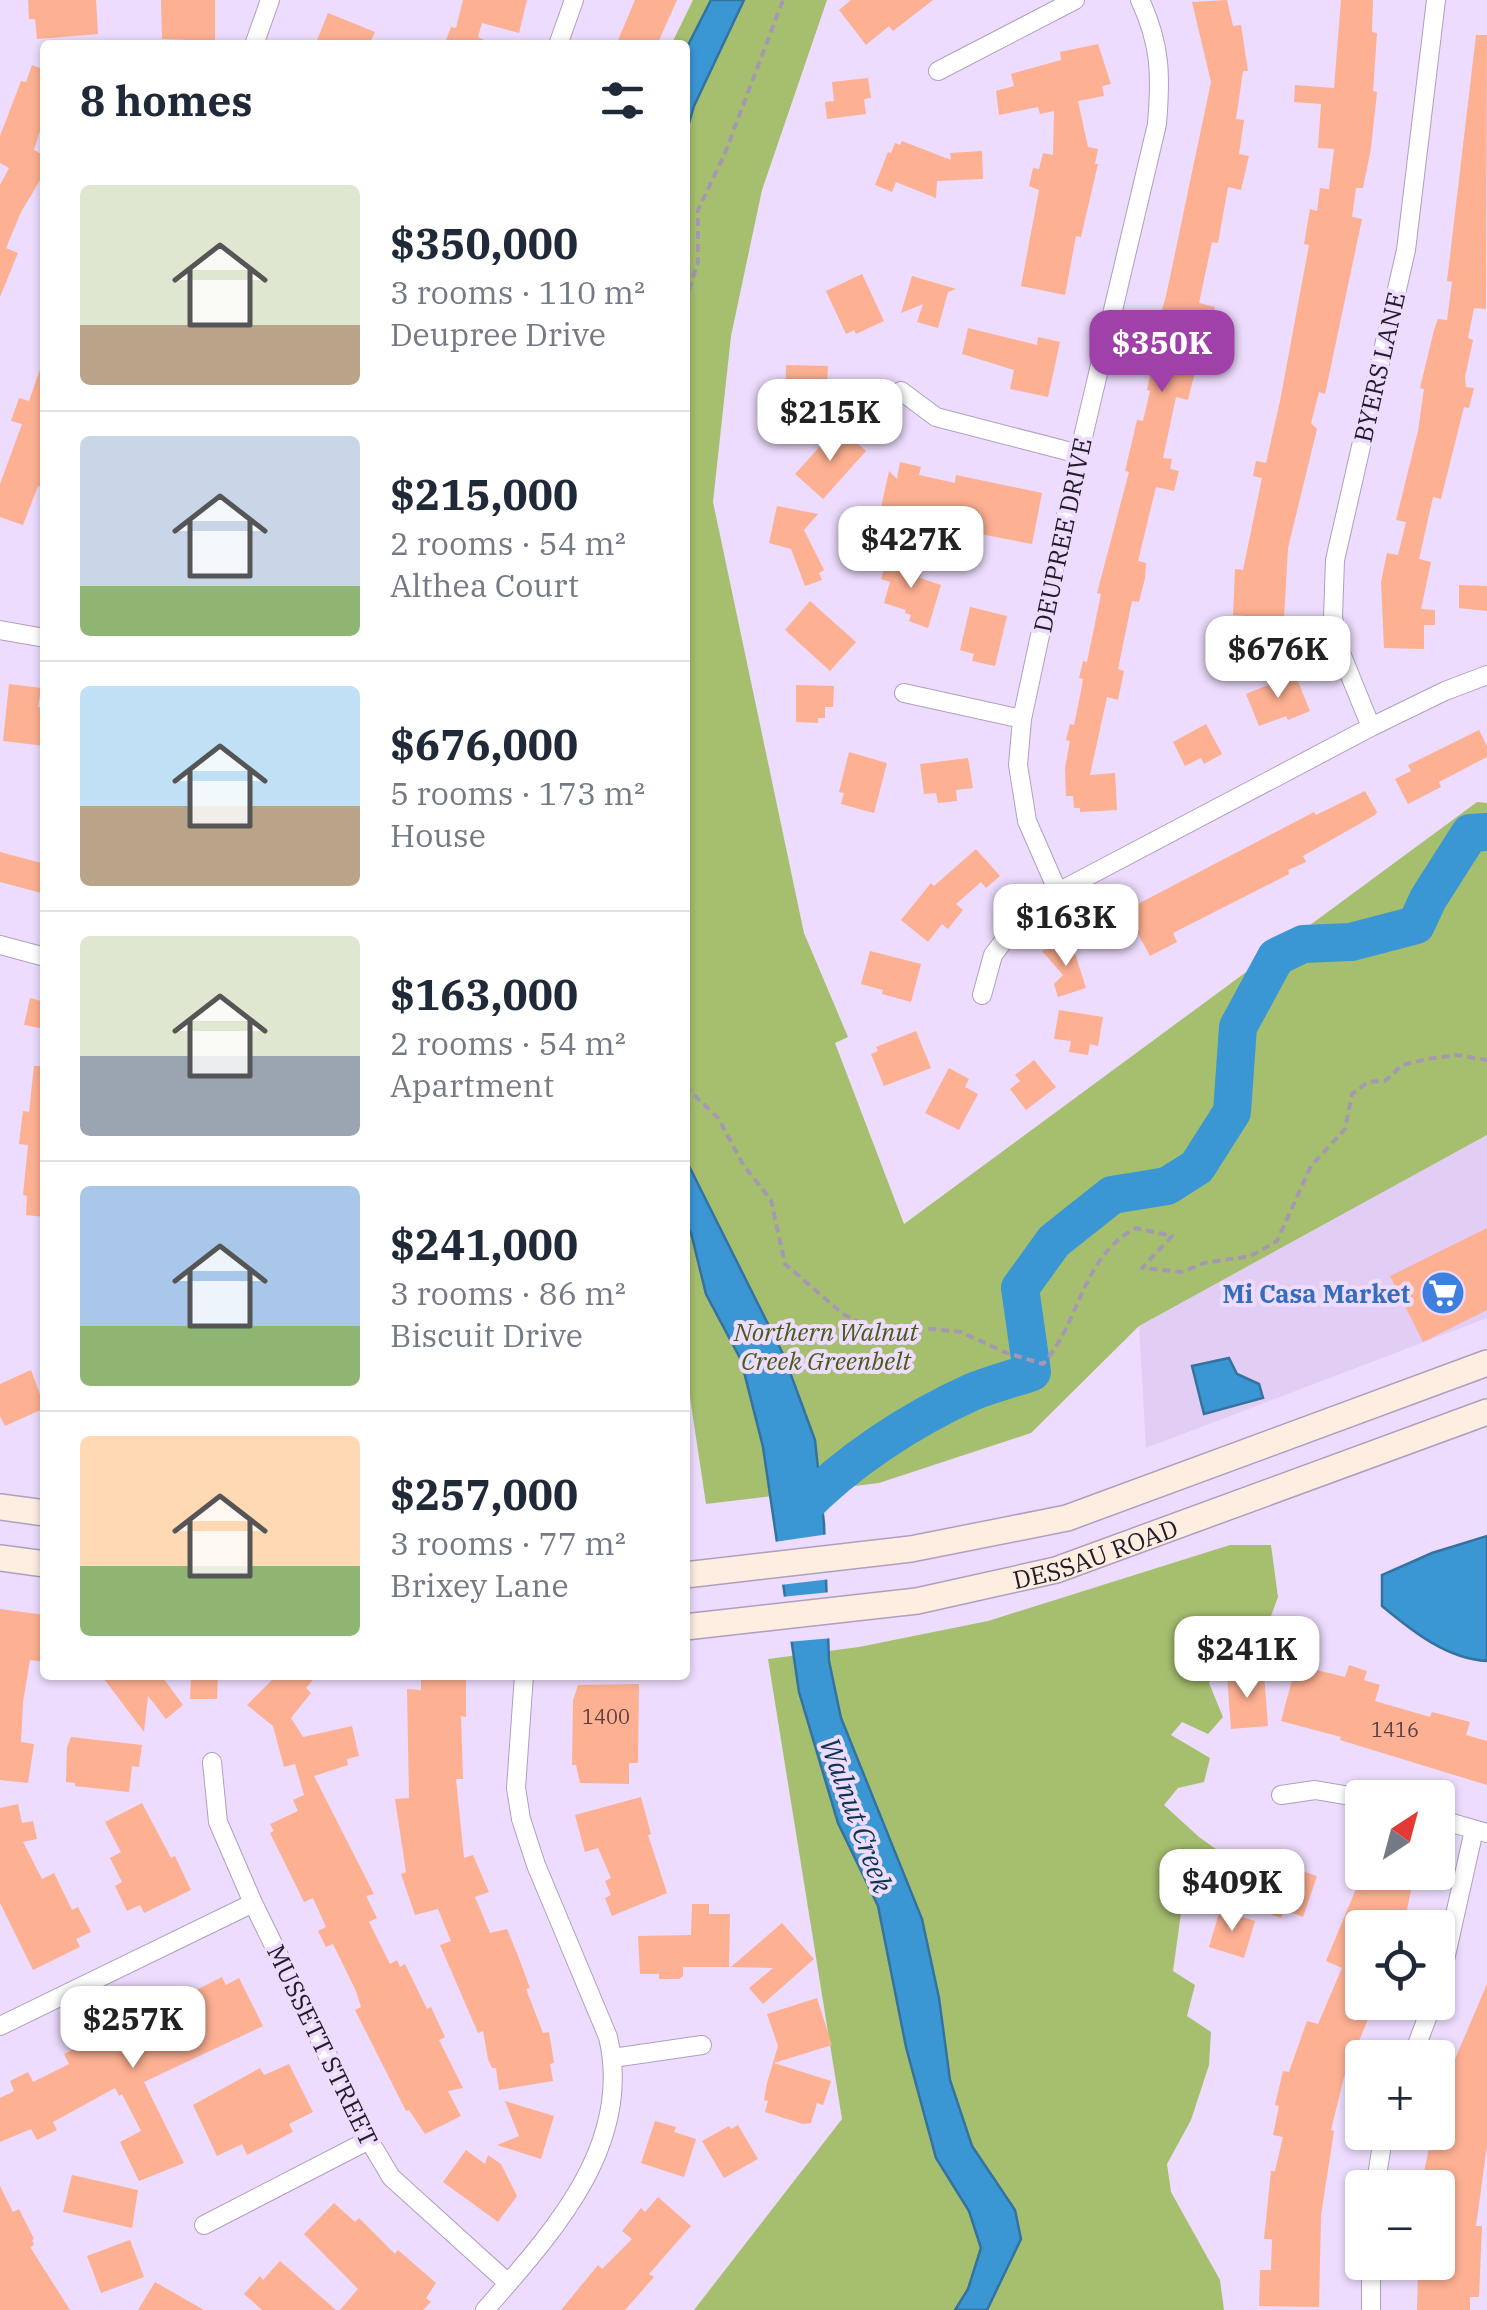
<!DOCTYPE html>
<meta charset="utf-8">
<style>
body{margin:0;font-family:"IBM Plex Serif",serif;background:#f2f2f3;color:#1f2937;height:100vh;display:flex;flex-direction:column;font-size:38px;white-space:nowrap}
*{box-sizing:border-box;margin:0}
p{font-size:32px;color:#747a83}
.icon{flex:none;width:55px;height:55px;fill:none;stroke:currentColor;stroke-width:2;stroke-linecap:round;stroke-linejoin:round}
.map{position:relative;flex:1;overflow:hidden}
.side{position:absolute;left:40px;top:40px;width:650px;height:1640px;display:flex;flex-direction:column;background:#fff;border-radius:10px;box-shadow:0 2px 8px #0004}
.side>*{flex:none}
.needle{width:65px;rotate:36deg}
.buttons{position:absolute;left:1345px;top:1780px;display:grid;gap:20px}
.buttons a{display:grid;place-items:center;width:110px;height:110px;border-radius:10px;background:#fff;box-shadow:0 2px 8px #0004;font-size:50px}
.price{position:absolute;translate:-50% -85px;padding:0 22px;border-radius:20px;background:#fff;color:#222;font-size:32px;line-height:65px;filter:drop-shadow(0 2px 5px #0008)}
.price::after{content:'';position:absolute;left:50%;top:60px;width:30px;height:22px;margin-left:-15px;background:inherit;clip-path:polygon(0 0,100% 0,50% 100%)}
.price.selected{background:#a041aa;color:#fff}
ul{padding:0;list-style:none}
li{display:flex;align-items:center;gap:30px;height:250px;padding:0 40px}
li+li{border-top:2px solid #e0e1e3}
li span{display:grid;place-items:center;flex:none;width:280px;height:200px;border-radius:10px;color:#555}
li>.icon{margin-inline-start:auto}
span .icon{width:120px;height:120px;fill:#fffc;stroke-width:1}
li b{font-size:42px}
h2{display:flex;justify-content:space-between;align-items:center;height:120px;padding:0 40px;font-size:42px}
.map>svg:first-child{display:block}
.built{fill:#e2cef5}
.green{fill:#a6bf6f}
.water{fill:#3b97d3;stroke:#3472a0;stroke-width:2.5}
.pier{fill:#eddcfd}
.lines{fill:none;stroke-linecap:round;stroke-linejoin:round}
.river{stroke:#3b97d3;stroke-width:38}
.building{fill:#fdb092}
.street-casing{stroke:#af9fbf;stroke-width:20}
.secondary-casing{stroke:#af9fbf;stroke-width:28}
.path{stroke:#a598b2;stroke-width:4;stroke-dasharray:8 5;stroke-linecap:butt}
.street{stroke:#fff;stroke-width:18}
.secondary{stroke:#feeee2;stroke-width:25}
.labels{text-anchor:middle;dominant-baseline:central;stroke-width:8;stroke-linejoin:round;paint-order:stroke}
.number-label{font-size:20px;fill:#594142}
.street-label{font-size:25px;fill:#221c28;stroke:#eddcfd}
.shop-label{font-size:25px;font-weight:bold;fill:#366cbe;stroke:#eddcfd;text-anchor:end}
.park-label{font-size:25px;font-style:italic;fill:#495b19;stroke:#eddcfd}
.water-label{font-size:28px;font-style:italic;fill:#0e354e;stroke:#eddcfd}
</style>
<div class="map">
<svg width="1487" height="2310" viewBox="0 0 1487 2310">
<rect width="100%" height="100%" fill="#eddcfd"/>
<!-- built -->
<path class="built" d="M1487,1135V1318L1146,1448L1139,1326Z"/>
<!-- green -->
<path class="green" d="M693,0H827L762,190L731,336L713,502L804,933L848,1037L835,1043L904,1224L1477,802L1487,803V1135L1139,1326L1031,1433L879,1483L706,1504L685,1364V45H671Z
M1230,1545H1271L1278,1597L1271,1616L1229,1644L1209,1683L1223,1717L1208,1734L1182,1722L1171,1735L1210,1758L1204,1782L1178,1788L1164,1805L1199,1837L1241,1867L1243,1892L1181,1913L1173,1971L1195,1985L1187,2016L1211,2032L1209,2065L1191,2120L1167,2164L1171,2192L1220,2280L1224,2310H694L842,2119L768,1659L859,1647L988,1621Z"/>
<!-- water -->
<path class="water" d="M711,0H744L694,106L685,137V51Z
M685,1158L784,1356L815,1440L824,1524L829,1661L841,1718L922,1919L939,1998L950,2080L972,2146L1015,2210L1021,2239L987,2310H955L968,2289L981,2248L969,2211L936,2158L906,2047L878,1906L838,1823L799,1692L763,1447L741,1360L706,1294L691,1233L685,1223Z
M1229,1358L1237,1374L1259,1384L1263,1398L1204,1414L1192,1366Z
M1487,1536V1661C1447,1659 1412,1631 1382,1606V1575L1432,1553Z"/>
<!-- pier -->
<path class="pier" d="M829,1534L831,1579L780,1585L774,1542Z
M831,1592L833,1638L787,1642L781,1597Z"/>
<g class="lines">
<!-- river -->
<path class="river" d="M799,1511C846,1462 910,1420 972,1392C991,1384 1012,1379 1032,1372L1020,1288L1054,1241L1112,1195L1167,1186L1197,1167L1232,1112L1238,1027L1276,957L1303,944L1351,942L1416,925L1428,899L1470,833L1487,832"/>
</g>
<!-- building -->
<path class="building" d="M28,0H96L98,34L37,39L35,19H29Z
M161,0H215V41L162,39Z
M463,0H527L519,33L482,23L478,37L495,45H444L451,27L456,28Z
M635,0H677L657,45H616Z
M851,0H933L893,31L889,26L866,45L839,10Z
M1227,0L1233,26L1241,25L1248,71H1243L1236,119L1244,120L1239,154L1249,156L1241,190L1228,187L1218,243L1212,242L1199,303L1215,307L1208,340L1203,339L1188,400L1176,397L1163,458L1172,459L1170,469L1179,471L1174,491L1156,487L1138,561L1146,563L1145,578L1139,602L1132,601L1118,669L1124,671L1118,700L1107,697L1090,775L1115,773L1117,810L1080,812V808H1074L1073,796H1066L1065,768L1070,741L1066,740L1070,724L1074,725L1081,691L1083,679L1079,678L1083,661L1087,662L1101,594L1097,593L1129,472L1125,471L1137,420L1143,421L1150,391L1147,390L1150,376L1144,373L1166,296L1211,82L1192,2Z
M1341,0H1373L1372,32L1377,33L1373,91L1377,92L1371,148L1363,188H1356L1352,217L1362,219L1325,394L1319,392L1311,423L1317,429L1288,548L1284,619L1233,615L1235,569L1243,570L1262,478L1253,476L1256,461L1266,463L1280,401L1309,245L1304,244L1310,209L1317,211L1320,188L1329,189L1334,149L1318,148L1321,104L1294,102L1295,85L1334,88Z
M328,13L375,32L369,45H315Z
M1476,35H1487L1486,309L1474,308L1468,338L1473,340L1465,377L1466,387L1474,388L1469,408L1464,407L1441,499L1433,497L1419,559L1431,562L1421,609L1435,610V625H1424V649L1384,648L1381,582L1387,553L1398,555L1406,522L1396,520L1418,431L1424,389L1420,388L1434,330L1438,319L1447,320L1452,282L1447,281Z
M1098,44L1111,84L1102,86L1104,96L1078,101L1088,147L1098,149L1095,164H1098L1081,237L1076,236L1065,295L1021,286L1039,190L1029,186L1033,168L1039,169L1043,153L1053,155L1054,111L1040,114L1038,107L999,115L996,91L1014,86L1011,74L1061,60L1060,52Z
M32,65L45,70V115L34,150L45,156V172L21,212L6,248L18,253L0,297V185L9,168L0,163V136L21,81L26,82Z
M868,78L871,98L864,99L866,114L827,119L825,102L834,101L832,82Z
M902,141L951,160L950,153L982,151L983,179L937,181L936,198L896,182L892,192L875,185L888,152L891,153L895,143L900,145Z
M862,274L884,321L856,334L854,330L846,334L826,291Z
M912,276L956,289L948,292L938,328L917,322L923,304L901,313Z
M968,328L1037,345L1038,337L1060,342L1048,397L1010,389L1014,370L962,354Z
M42,364H45V488L38,486L23,525L0,517V484L22,424L11,421L19,398L29,401Z
M786,365L828,366L826,403L785,402Z
M832,433L842,441L848,435L866,451L823,499L795,474Z
M900,462L921,467L919,475L955,483L956,475L1042,493L1032,544L980,534L983,522L951,516L947,532L886,522L888,513L880,512L889,471L897,479Z
M777,506L818,514L804,530L824,570L819,573L822,580L805,586L791,549L769,543Z
M888,558L923,569L920,578L941,585L928,628L909,621L911,615L905,613L906,610L884,603L890,582L881,579Z
M1459,585L1487,586V611L1459,608Z
M810,601L856,642L830,671L785,630Z
M970,607L1007,616L995,666L972,661L974,654L960,650Z
M1287,638L1289,658L1239,664L1237,643Z
M1295,674L1310,711L1288,720L1286,716L1259,726L1246,694Z
M9,684L41,688L38,707L45,708V746L3,741Z
M796,685L834,686L833,707H825V718H818V723L796,722Z
M1206,724L1222,754L1204,764L1201,758L1185,766L1173,742Z
M1479,730L1487,746V757L1439,782L1441,787L1408,804L1395,779L1411,771L1408,765Z
M849,752L887,763L874,813L841,804L844,793L839,792Z
M968,758L973,788L956,790L957,801L938,803L936,793L924,794L920,764Z
M1365,791L1377,812L1375,815L1303,856L1306,862L1288,870L1289,874L1173,933L1177,942L1150,956L1136,930L1134,906L1314,812L1316,815Z
M976,849L1000,876L986,888L981,882L956,904L963,910L948,929L942,924L928,942L901,920L931,883L934,886Z
M0,852L45,864V894L0,882Z
M1071,941L1086,988L1058,997L1054,984L1063,975L1042,951Z
M870,951L921,964L911,1002L882,994L883,990L861,984Z
M30,998L45,1002V1029L24,1025Z
M1059,1010L1103,1017L1098,1046L1090,1044L1088,1055L1069,1052L1071,1041L1054,1039Z
M916,1031L931,1068L884,1086L871,1054L878,1051L876,1047Z
M1034,1060L1056,1087L1026,1110L1010,1089L1020,1081L1015,1075Z
M34,1066H45V1217L26,1215L27,1196L23,1195L28,1145L19,1144L23,1111L29,1112Z
M949,1068L969,1079L965,1087L978,1094L959,1130L925,1113Z
M1487,1228V1310L1423,1342L1390,1276Z
M31,1370L45,1408L5,1426L0,1416V1384Z
M0,1609L45,1615V1662L30,1660L23,1702L21,1742L34,1744L28,1783L0,1780Z
M1296,1665L1345,1677L1349,1665L1367,1671L1364,1680L1380,1685L1375,1701L1430,1717L1432,1712L1470,1722L1466,1735L1487,1741V1785L1340,1740L1341,1737L1281,1721Z
M1264,1673L1268,1726L1231,1729L1227,1676Z
M101,1675H161L183,1705L166,1719L148,1696L144,1732Z
M191,1675H218L217,1699H190Z
M277,1675H317L306,1688L311,1693L291,1718L303,1737L352,1726L359,1756L347,1759L348,1765L314,1776L374,1894L366,1896L377,1918L369,1922L390,1964L397,1960L400,1967L405,1964L427,2009L431,2007L445,2037L439,2040L463,2088L448,2091L461,2116L425,2134L409,2110L406,2111L355,2010L361,2007L356,1991L333,1944L326,1947L318,1931L326,1927L313,1898L304,1902L270,1833L274,1831L270,1824L298,1811L293,1800L304,1795L295,1764L284,1767L273,1726L247,1705Z
M421,1675H461V1679H466V1717L461,1716L463,1779H456L464,1858L473,1855L489,1892L475,1897L490,1933L507,1929L518,1956L530,1988L526,1989L543,2033L549,2032L554,2063L550,2064L553,2081L499,2090L496,2068H492L488,2059L483,2031L478,2033L440,1945L451,1941L438,1909L415,1915L401,1874L406,1872L395,1799L409,1798L407,1689L421,1690Z
M639,1684L638,1763H629V1784L580,1783L576,1765H572L573,1700L578,1685Z
M71,1737L142,1745L139,1767L132,1766L129,1792L75,1786V1783L66,1782L67,1747Z
M641,1797L651,1834L648,1835L667,1893L612,1916L605,1898L611,1895L605,1881L611,1878L598,1848L585,1852L575,1815Z
M142,1803L171,1858L175,1856L191,1890L144,1913L140,1905L127,1911L115,1886L122,1882L110,1858L121,1852L105,1822Z
M18,1804L22,1823L33,1821L37,1839L23,1842L42,1879L54,1873L72,1910L78,1907L91,1932L76,1939L80,1947L33,1970L0,1903V1808Z
M1281,1864L1317,1876L1303,1917L1284,1910L1281,1918L1265,1912Z
M1363,1872H1415L1403,1928H1362V2002H1369L1366,2009L1371,2012L1344,2077L1331,2130L1334,2131L1321,2215L1319,2307L1259,2306L1260,2270H1271L1272,2239H1264L1271,2171H1275L1283,2137L1273,2135L1279,2106L1275,2105L1283,2071L1289,2072L1307,2021L1318,2024L1342,1968L1326,1961Z
M692,1904H709V1914H730L729,1967H683V1976L679,1979H659V1974H640L638,1936L691,1935Z
M1220,1910L1255,1921L1244,1958L1209,1947Z
M782,1923L814,1959L763,2004L749,1988L773,1968L731,1967Z
M222,1977L226,1985L239,1978L263,2026L144,2082L184,2163L139,2181L120,2142L141,2131L122,2094L119,2096L115,2088L53,2122L57,2130L37,2140L31,2129L0,2142V2098L14,2091L10,2081L28,2072L33,2082L69,2064L64,2054L111,2031L114,2038L151,2020L149,2014Z
M1487,1984V2146L1476,2226H1482L1479,2297H1470V2310H1417L1418,2272H1438V2188H1421L1432,2132H1438V2099Z
M817,1998L832,2045L774,2063L831,2081L823,2105L817,2103L811,2123L803,2124L765,2112L768,2101L764,2100L767,2083L778,2046L767,2014Z
M289,2064L313,2112L289,2124L293,2132L247,2155L242,2144L217,2156L193,2105L260,2068L264,2075Z
M505,2101L554,2116L541,2159L497,2145L519,2136Z
M655,2121L676,2127L674,2132L696,2139L684,2177L641,2163Z
M738,2125L758,2159L724,2178L702,2141L729,2126L731,2129Z
M466,2150L485,2164L488,2155L501,2164L517,2196L498,2222L443,2182Z
M72,2175L138,2190L132,2228L63,2212Z
M0,2186L13,2212L19,2209L34,2239L32,2240L34,2245L30,2247L70,2310H0Z
M658,2197L691,2226L649,2274L654,2277L625,2310H561L598,2265L602,2269L632,2239L622,2231L641,2208L645,2212Z
M334,2203L355,2222L359,2218L395,2254L398,2250L436,2283L426,2298L431,2302L423,2310H340L358,2289L304,2234Z
M130,2240L144,2277L101,2293L87,2256Z
M280,2261L336,2310H262L244,2294L260,2276L263,2280Z
M155,2282L204,2310H138Z"/>
<g class="lines">
<defs>
<path id="street" d="M254,45L270,0
M558,45L574,0
M938,71L1075,0
M901,391L936,417L1079,454
M0,630L45,638
M904,693L1022,719
M1371,727L1338,646L1333,617L1335,560L1406,250L1436,0
M1058,892L1027,821L1018,765L1022,719L1079,454L1157,124C1161,76 1161,45 1140,0
M0,945L45,957
M982,995L993,955L1021,918L1058,892L1371,727L1445,691L1487,675
M212,1762L218,1822L253,1903L369,2140L391,2177L508,2283
M1281,1795L1315,1790L1362,1798
M1438,1819L1487,1833
M1438,1991L1474,1830
M0,2026L253,1903
M613,2058L702,2045
M1412,2058L1433,2002
M1375,2188L1384,2132
M204,2225L369,2140
M485,2310C551,2234 634,2146 608,2037L536,1865L521,1819L516,1788L524,1675
M1371,2310V2262"/>
<g id="secondary">
<path d="M0,1507L45,1513"/>
<path d="M0,1558L45,1564"/>
<path d="M685,1575L911,1549L1067,1518L1487,1363"/>
<path id="s1" d="M685,1627L917,1601L1056,1570L1487,1412"/>
</g>
</defs>
<!-- street casing -->
<use href="#street" class="street-casing"/>
<!-- secondary casing -->
<use href="#secondary" class="secondary-casing"/>
<!-- path -->
<path class="path" d="M685,302L698,262V210L725,153L783,0
M685,1086L718,1118L744,1166L771,1200L785,1264L843,1314L876,1331L889,1332L901,1326L961,1332L1004,1352L1043,1364C1081,1321 1081,1257 1136,1228L1172,1236L1142,1268L1182,1272L1204,1263L1251,1256L1277,1241L1311,1166L1345,1129L1352,1094L1368,1082L1385,1081L1402,1065L1427,1059L1456,1055L1487,1060"/>
<!-- street -->
<use href="#street" class="street"/>
<!-- secondary -->
<use href="#secondary" class="secondary"/>
</g>
<!-- icons -->
<defs>
<symbol id="supermarket-disc" viewBox="-11 -11 22 22"><circle r="9.5" fill="#3f7fe0" stroke="#eddcfd"/><path d="M-6-5.5h2.5l.6 2H6L4.5 2H-2.5L-4.4-4H-6ZM-1.5 3.2a1.3 1.3 0 1 0 .1 0ZM3 3.2a1.3 1.3 0 1 0 .1 0Z" fill="#fff"/></symbol>
</defs>
<g fill-rule="evenodd">
<use href="#supermarket-disc" x="1418" y="1268" width="50" height="50"/>
</g>
<g class="labels">
<!-- number labels -->
<g class="number-label">
<text x="606" y="1716">1400</text>
<text x="1395" y="1729">1416</text>
</g>
<!-- street labels -->
<g class="street-label">
<text transform="translate(1379 367) rotate(-77)">BYERS LANE</text>
<text transform="translate(1062 535) rotate(-78)">DEUPREE DRIVE</text>
<text stroke="none"><textPath href="#s1" startOffset="418">DESSAU ROAD</textPath></text>
<text transform="translate(323 2045) rotate(64)">MUSSETT STREET</text>
</g>
<!-- shop labels -->
<g class="shop-label">
<text x="1410" y="1293">Mi Casa Market</text>
</g>
<!-- park labels -->
<g class="park-label">
<text x="826" y="1331">Northern Walnut<tspan x="826" dy="29">Creek Greenbelt</tspan></text>
</g>
<!-- water labels -->
<g class="water-label">
<text transform="translate(857 1815) rotate(70)">Walnut Creek</text>
</g>
</g>
</svg>
<div class="buttons">
<a><svg class="needle" viewBox="-14 -14 28 28"><path d="M0-13l5 13h-10z" fill="#e53935"/><path d="M0 13l5-13h-10z" fill="#747a83"/></svg></a>
<a><svg class="icon" aria-label="locate" viewBox="0 0 24 24"><circle cx="12" cy="12" r="6"/><path d="M12 2v4M12 18v4M2 12h4M18 12h4"/></svg></a>
<a>+</a>
<a>−</a>
</div>
<b class="price selected" style="left:1162px;top:395px">$350K</b>
<b class="price" style="left:830px;top:464px">$215K</b>
<b class="price" style="left:911px;top:591px">$427K</b>
<b class="price" style="left:1278px;top:701px">$676K</b>
<b class="price" style="left:1066px;top:969px">$163K</b>
<b class="price" style="left:1247px;top:1701px">$241K</b>
<b class="price" style="left:1232px;top:1934px">$409K</b>
<b class="price" style="left:133px;top:2071px">$257K</b>
<section class="side">
<h2>8 homes<svg class="icon" aria-label="filters" viewBox="0 0 24 24"><path d="M4 7h16M4 17h16"/><circle cx="9" cy="7" r="2"/><circle cx="15" cy="17" r="2"/></svg></h2>
<ul>
<li><span style="background:linear-gradient(#dfe7d0 70%,#b9a48a 0)"><svg class="icon" aria-label="home" viewBox="0 0 24 24"><path d="M3 11l9-7 9 7M6 9v11h12V9"/></svg></span><div><b>$350,000</b><p>3 rooms · 110 m²</p><p>Deupree Drive</p></div></li>
<li><span style="background:linear-gradient(#c9d6e8 75%,#8fb573 0)"><svg class="icon" aria-label="home" viewBox="0 0 24 24"><path d="M3 11l9-7 9 7M6 9v11h12V9"/></svg></span><div><b>$215,000</b><p>2 rooms · 54 m²</p><p>Althea Court</p></div></li>
<li><span style="background:linear-gradient(#bfe0f5 60%,#b9a48a 0)"><svg class="icon" aria-label="home" viewBox="0 0 24 24"><path d="M3 11l9-7 9 7M6 9v11h12V9"/></svg></span><div><b>$676,000</b><p>5 rooms · 173 m²</p><p>House</p></div></li>
<li><span style="background:linear-gradient(#dfe7d0 60%,#9aa5b1 0)"><svg class="icon" aria-label="home" viewBox="0 0 24 24"><path d="M3 11l9-7 9 7M6 9v11h12V9"/></svg></span><div><b>$163,000</b><p>2 rooms · 54 m²</p><p>Apartment</p></div></li>
<li><span style="background:linear-gradient(#a9c7e8 70%,#8fb573 0)"><svg class="icon" aria-label="home" viewBox="0 0 24 24"><path d="M3 11l9-7 9 7M6 9v11h12V9"/></svg></span><div><b>$241,000</b><p>3 rooms · 86 m²</p><p>Biscuit Drive</p></div></li>
<li><span style="background:linear-gradient(#ffd9b3 65%,#8fb573 0)"><svg class="icon" aria-label="home" viewBox="0 0 24 24"><path d="M3 11l9-7 9 7M6 9v11h12V9"/></svg></span><div><b>$257,000</b><p>3 rooms · 77 m²</p><p>Brixey Lane</p></div></li>
</ul>
</section>
</div>
